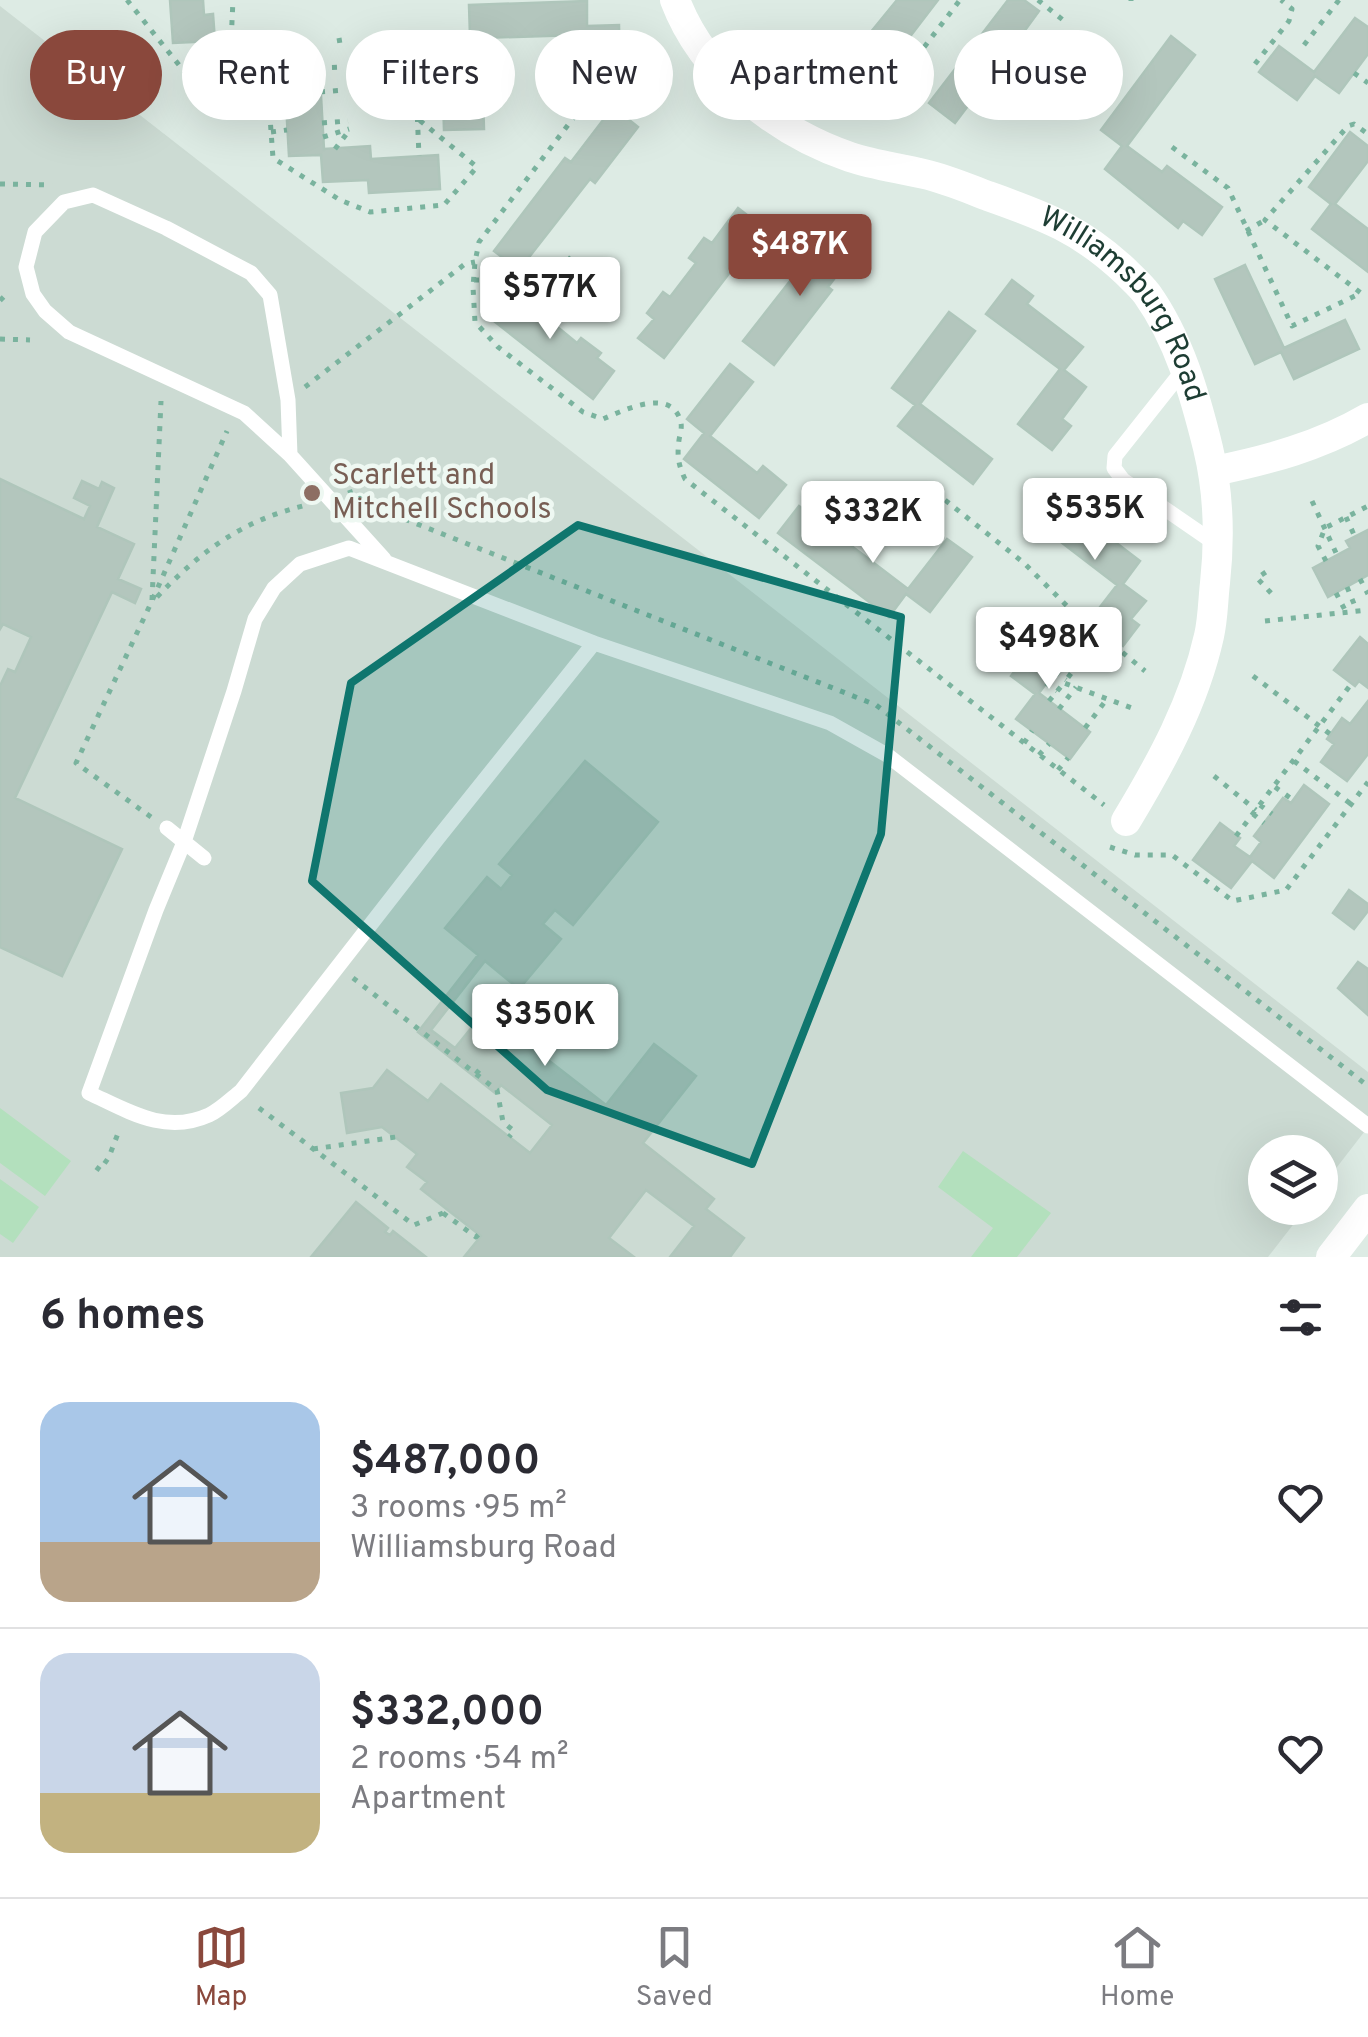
<!DOCTYPE html>
<meta charset="utf-8">
<style>
body{margin:0;font-family:Overpass,sans-serif;background:#f2f2f3;color:#2b2b33;height:100vh;display:flex;flex-direction:column;font-size:38px;white-space:nowrap}
*{box-sizing:border-box;margin:0}
p{font-size:32px;color:#7c7c81}
.icon{flex:none;width:55px;height:55px;fill:none;stroke:currentColor;stroke-width:2;stroke-linecap:round;stroke-linejoin:round}
.map{position:relative;height:1257px;overflow:hidden}
.sheet{display:flex;flex-direction:column;background:#fff;flex:1}
.sheet>*{flex:none}
.guide{position:absolute;left:30px;top:30px;width:1310px;height:90px;display:flex;gap:20px}
.controls{position:absolute;left:1248px;top:1135px;display:grid;gap:20px}
.controls a{display:grid;place-items:center;width:90px;height:90px;border-radius:50%;background:#fff;box-shadow:0 10px 40px #0002;font-size:50px}
.price{position:absolute;translate:-50% -85px;padding:0 22px;border-radius:10px;background:#fff;color:#222;font-size:32px;line-height:65px;filter:drop-shadow(0 2px 5px #0008)}
.price::after{content:'';position:absolute;left:50%;top:60px;width:30px;height:22px;margin-left:-15px;background:inherit;clip-path:polygon(0 0,100% 0,50% 100%)}
.price.active{background:#8a483c;color:#fff}
ul{padding:0;list-style:none}
li{display:flex;align-items:center;gap:30px;height:250px;padding:0 40px}
li+li{border-top:2px solid #e1e1e2}
li span{display:grid;place-items:center;flex:none;width:280px;height:200px;border-radius:30px;color:#555}
li>.icon{margin-inline-start:auto}
span .icon{width:120px;height:120px;fill:#fffc;stroke-width:1}
li b{font-size:42px}
h2{display:flex;justify-content:space-between;align-items:center;height:120px;padding:0 40px;font-size:42px}
.tag{padding:0 35px;border-radius:45px;background:#fff;box-shadow:0 10px 40px #0002;font-size:35px;line-height:90px}
.tag.active{background:#8a483c;color:#fff}
.dock{display:flex;justify-content:space-around;align-items:center;height:140px;border-top:2px solid #e1e1e2;background:#fff;font-size:28px;color:#7c7c81}
.dock a{display:grid;justify-items:center;gap:5px}
.dock .active{color:#8a483c}
.map>svg:first-child{display:block}
.built{fill:#ccdbd3}
.green{fill:#b3e0bd}
.building{fill:#b3c6bd;stroke:#afc6bb;stroke-width:2.5}
.lines{fill:none;stroke-linecap:round;stroke-linejoin:round}
.path{stroke:#7ab39e;stroke-width:5;stroke-dasharray:5 8;stroke-linecap:butt}
.lane{stroke:#fff;stroke-width:15}
.street{stroke:#fff;stroke-width:30}
.marked{fill:#0f766e;fill-opacity:0.2;stroke:#0f766e;stroke-width:8;stroke-linejoin:round}
.education-dot{fill:#8d6e63;stroke:#eef8f2;stroke-width:4}
.labels{text-anchor:middle;dominant-baseline:central;stroke-width:9;stroke-linejoin:round;paint-order:stroke}
.street-label{font-size:30px;fill:#1d3d33;stroke:#eef8f2}
.education-label{font-size:30px;fill:#785e54;stroke:#eef8f2;text-anchor:start}
</style>
<div class="map">
<svg width="1368" height="1257" viewBox="0 0 1368 1257">
<rect width="100%" height="100%" fill="#ddebe4"/>
<!-- built -->
<path class="built" d="M0,6L1368,1072V1127L1320,1189V1152H1265V1208H1306L1268,1257H0Z"/>
<!-- green -->
<path class="green" d="M0,1108L71,1161L45,1196L0,1163Z
M963,1151L1051,1213L1017,1257H971L993,1228L938,1187Z
M0,1179L39,1207L13,1243L0,1234Z"/>
<!-- building -->
<path class="building" d="M170,0H203L204,15L213,14L215,41L173,43Z
M897,0H938L876,81L848,60Z
M1008,0H1024L1039,11L1012,48L1018,52L989,90L983,86L955,123L929,103Z
M587,1V26L619,25L620,75L580,77L578,35L481,38L484,129L444,130L441,37L470,36L469,5Z
M1355,18L1368,27V54L1339,93L1315,76L1297,100L1259,72L1279,46L1314,72Z
M1171,36L1195,55L1127,146L1162,172L1167,166L1222,207L1202,235L1183,221L1178,228L1105,169L1122,146L1101,130Z
M282,38L284,62L319,60L324,149L370,146L371,159L438,155L440,189L369,193L368,180L323,182L321,155L289,156L284,69L265,70L266,79L241,81L238,41Z
M613,107L638,127L595,183L590,179L519,270L494,251L565,158L571,162Z
M1350,132L1368,146V161L1335,204L1368,229V272L1312,229L1331,204L1309,187Z
M738,208L764,228L664,358L638,338L654,319L647,313L663,292L670,297L696,263L689,258L704,238L712,243Z
M830,230L856,250L828,287L832,290L774,365L743,341Z
M1245,265L1284,348L1345,320L1359,349L1294,379L1281,352L1255,364L1215,279Z
M1012,280L1033,296L1027,304L1083,347L1064,370L1086,387L1062,419L1071,426L1052,450L1018,424L1060,369L986,314Z
M506,286L524,300L527,296L547,312L544,316L577,343L581,338L601,353L597,358L614,371L593,399L485,314Z
M949,312L975,331L920,404L992,459L973,484L898,426L915,405L892,388Z
M730,364L753,382L710,436L757,473L763,466L786,485L759,518L684,459L704,433L687,419Z
M0,479L84,519L90,506L74,498L82,481L99,489L102,482L114,488L97,527L134,544L118,579L141,589L135,603L112,592L15,798L122,849L62,976L0,947V686L8,669L15,672L31,637L3,624L0,629Z
M1047,490L1140,561L1123,584L1146,601L1131,619L1139,625L1123,646L1090,620L1117,585L1027,516Z
M799,506L908,589L947,539L972,557L930,612L906,594L889,617L778,533Z
M1368,530V575L1328,597L1313,568L1350,548L1346,541Z
M1053,620L1079,640L1039,693L1090,732L1070,759L1016,719L1035,694L1011,676Z
M1360,637L1368,644V688L1359,681L1355,686L1334,670Z
M1368,701V754L1347,781L1321,762L1334,744L1327,739L1342,718L1350,724Z
M585,761L658,822L573,925L555,910L543,924L561,939L519,989L485,961L431,1030L455,1048L485,1011L606,1105L654,1044L696,1076L643,1143L714,1199L706,1209L744,1238L730,1257H670L694,1226L646,1190L609,1238L634,1257H464L481,1236L421,1189L427,1182L407,1167L417,1154L382,1127L347,1133L341,1093L373,1088L387,1070L428,1101L441,1084L530,1153L552,1125L501,1085L495,1093L418,1032L478,955L445,928L487,877L501,889L512,875L499,864Z
M1304,785L1329,804L1274,878L1252,861L1231,888L1193,860L1220,823L1240,838L1234,846L1250,857L1261,842L1254,836L1283,798L1291,803Z
M1349,890L1368,904V911L1354,929L1333,913Z
M1358,962L1368,969V1015L1338,988Z
M356,1202L388,1228L385,1232L390,1235L393,1231L426,1257H311Z"/>
<g class="lines">
<!-- path -->
<path class="path" d="M127,0L195,85L231,43L233,0
M1038,0L1063,20
M1131,1V0
M339,38L340,44
M414,39L419,156
M1304,45L1339,0
M1255,64L1289,21L1292,9L1281,0
M319,68L342,67
M1354,73L1368,83
M656,76L584,104L479,242L475,262L473,287L475,322L498,347L583,412L603,419C624,410 673,386 681,423C682,429 680,434 679,440C677,456 678,464 685,479L1104,805
M285,89L268,90L273,158L340,200L370,212L444,205L477,167L418,119
M320,92L345,90
M877,109L960,0
M322,123L348,121
M271,132L287,130
M323,137L349,129
M1172,147L1228,188L1292,326L1361,293L1265,220L1348,126L1354,124L1368,134
M335,149L348,132
M0,184L52,185
M1246,231L1265,220
M474,280L555,278L571,257
M0,297L4,301
M0,339L30,340
M305,387L465,264L475,262
M935,492L1024,563L1071,610L1145,671
M348,493L354,491L374,507L876,705L1368,1086
M1312,501L1337,555
M1346,517L1355,537
M1326,561L1318,546L1325,528L1368,506
M1360,579L1368,594
M1347,587L1357,611
M1271,593L1257,578L1272,568
M1336,593L1346,612
M157,597C202,550 243,520 307,505
M152,600L161,401
M1265,621L1368,610
M1075,645L1086,653L1064,683L1132,708
M1055,672L1066,680
M1253,676L1330,734
M1046,683L1057,691
M1049,701L1064,683
M1059,709L1076,687
M1085,728L1107,699
M1024,743L1032,731
M1039,755L1049,744
M1294,761L1351,804
M1058,770L1068,758
M1214,776L1256,810
M1275,787L1293,800
M1260,805L1272,814
M1253,814L1264,823
M151,817L76,763L151,603L227,431
M1236,836L1352,683
M1110,847L1135,855H1172L1233,901L1286,890L1368,782
M353,978L476,1074L480,1069
M476,1074L497,1090L503,1122L514,1131L509,1137
M259,1108L414,1225L443,1213L446,1209
M313,1149L396,1137
M96,1167L100,1170L109,1157L120,1128
M443,1213L476,1237L479,1234"/>
<!-- lane -->
<path class="lane" d="M1184,369L1115,456L1114,468L1123,480L1219,546
M290,455L288,400L270,295L251,273L166,228L93,195L64,202L35,232L26,267L33,294L45,311L69,332L244,413L290,455L384,559
M349,548L594,643L438,838L241,1091C231,1099 220,1110 209,1115C165,1135 128,1111 89,1093L156,910L184,842L234,691L255,619L274,588L300,564Z
M594,643L830,723L887,755L1368,1126
M167,828L204,858"/>
<!-- street -->
<g class="street">
<path id="s1" d="M675,0C703,74 776,132 850,157C874,165 899,168 924,174C946,179 967,188 988,196C1045,216 1082,230 1126,272C1133,279 1141,286 1147,294C1179,339 1195,395 1208,448C1219,493 1220,537 1215,583C1213,600 1213,619 1209,636C1194,703 1161,763 1126,821"/>
<path d="M1214,471C1268,460 1320,446 1368,418"/>
<path d="M1331,1257L1368,1209"/>
</g>
</g>
<!-- marked area -->
<path class="marked" d="M578,525L901,617L881,834L752,1164L547,1090L312,881L351,683Z"/>
<!-- markers -->
<circle class="education-dot" cx="312" cy="493" r="10"/>
<g class="labels">
<!-- street labels -->
<g class="street-label">
<text stroke="none"><textPath href="#s1" startOffset="568">Williamsburg Road</textPath></text>
</g>
<!-- education labels -->
<g class="education-label">
<text x="332" y="476">Scarlett and<tspan x="332" dy="34">Mitchell Schools</tspan></text>
</g>
</g>
</svg>
<div class="controls">
<a><svg class="icon" aria-label="layers" viewBox="0 0 24 24"><path d="M12 4l9 5-9 5-9-5zM3 14l9 5 9-5"/></svg></a>
</div>
<b class="price active" style="left:800px;top:299px">$487K</b>
<b class="price" style="left:550px;top:342px">$577K</b>
<b class="price" style="left:1095px;top:563px">$535K</b>
<b class="price" style="left:873px;top:566px">$332K</b>
<b class="price" style="left:1049px;top:692px">$498K</b>
<b class="price" style="left:545px;top:1069px">$350K</b>
<div class="guide">
<a class="tag active">Buy</a>
<a class="tag">Rent</a>
<a class="tag">Filters</a>
<a class="tag">New</a>
<a class="tag">Apartment</a>
<a class="tag">House</a>
</div>
</div>
<section class="sheet">
<h2>6 homes<svg class="icon" aria-label="filters" viewBox="0 0 24 24"><path d="M4 7h16M4 17h16"/><circle cx="9" cy="7" r="2"/><circle cx="15" cy="17" r="2"/></svg></h2>
<ul>
<li><span style="background:linear-gradient(#a9c7e8 70%,#b9a48a 0)"><svg class="icon" aria-label="home" viewBox="0 0 24 24"><path d="M3 11l9-7 9 7M6 9v11h12V9"/></svg></span><div><b>$487,000</b><p>3 rooms · 95 m²</p><p>Williamsburg Road</p></div><svg class="icon" aria-label="heart" viewBox="0 0 24 24"><path d="M12 20l-8-8c-3-5 5-10 8-4 3-6 11-1 8 4z"/></svg></li>
<li><span style="background:linear-gradient(#c9d6e8 70%,#c2b280 0)"><svg class="icon" aria-label="home" viewBox="0 0 24 24"><path d="M3 11l9-7 9 7M6 9v11h12V9"/></svg></span><div><b>$332,000</b><p>2 rooms · 54 m²</p><p>Apartment</p></div><svg class="icon" aria-label="heart" viewBox="0 0 24 24"><path d="M12 20l-8-8c-3-5 5-10 8-4 3-6 11-1 8 4z"/></svg></li>
</ul>
</section>
<nav class="dock">
<a class="active"><svg class="icon" aria-label="map" viewBox="0 0 24 24"><path d="M3 6l6-2 6 2 6-2v14l-6 2-6-2-6 2zM9 4v14M15 6v14"/></svg>Map</a>
<a><svg class="icon" aria-label="saved" viewBox="0 0 24 24"><path d="M7 4h10v16l-5-4-5 4z"/></svg>Saved</a>
<a><svg class="icon" aria-label="home" viewBox="0 0 24 24"><path d="M3 11l9-7 9 7M6 9v11h12V9"/></svg>Home</a>
</nav>
